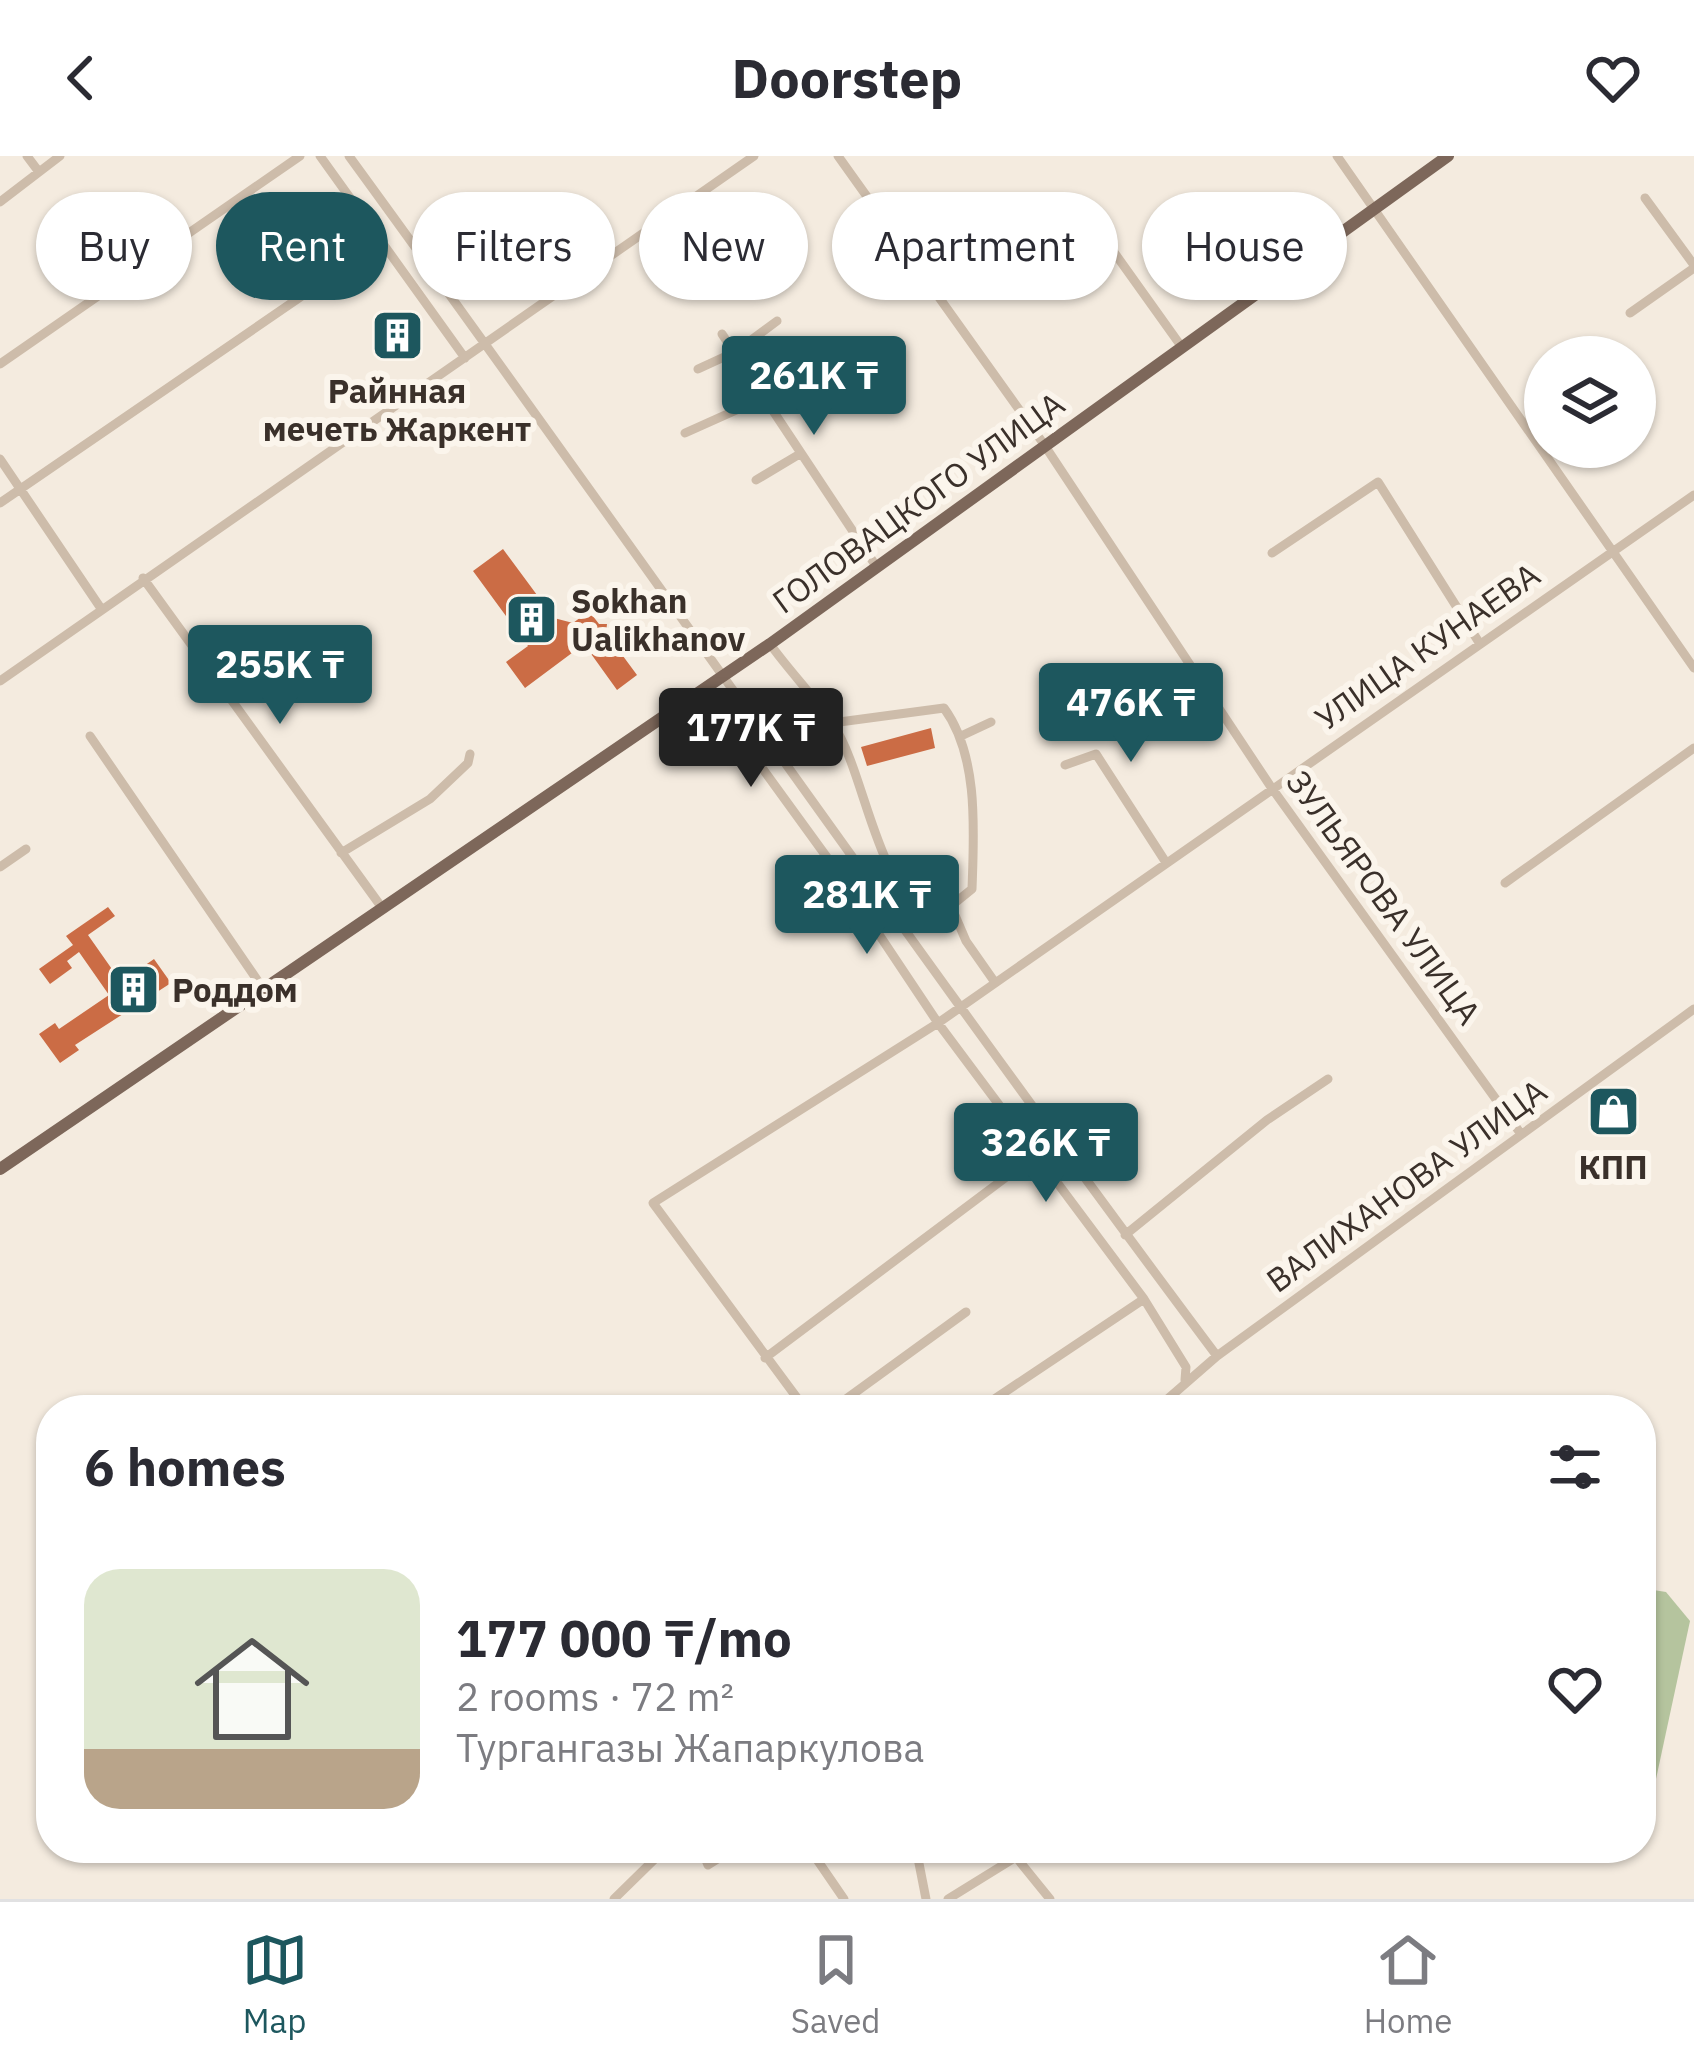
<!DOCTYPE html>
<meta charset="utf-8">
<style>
body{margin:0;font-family:"IBM Plex Sans",sans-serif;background:#f2f2f3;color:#2b2b33;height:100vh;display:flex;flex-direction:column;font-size:45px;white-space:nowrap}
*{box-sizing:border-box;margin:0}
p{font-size:39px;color:#7c7c81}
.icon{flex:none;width:66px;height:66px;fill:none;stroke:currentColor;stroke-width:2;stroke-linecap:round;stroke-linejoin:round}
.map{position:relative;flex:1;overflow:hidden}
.drawer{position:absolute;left:36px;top:1239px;width:1620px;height:468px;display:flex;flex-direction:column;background:#fff;border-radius:48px;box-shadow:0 3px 9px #0004}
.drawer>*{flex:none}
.top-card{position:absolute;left:36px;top:36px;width:1623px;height:108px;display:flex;gap:24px}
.tools{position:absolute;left:1524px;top:180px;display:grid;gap:24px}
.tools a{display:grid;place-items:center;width:132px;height:132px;border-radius:50%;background:#fff;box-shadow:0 3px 9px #0004;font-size:60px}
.price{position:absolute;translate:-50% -102px;padding:0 27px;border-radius:12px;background:#1d575e;color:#fff;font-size:39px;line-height:78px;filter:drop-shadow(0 3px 6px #0008)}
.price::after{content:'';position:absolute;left:50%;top:72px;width:36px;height:27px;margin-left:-18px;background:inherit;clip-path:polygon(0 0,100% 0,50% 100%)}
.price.selected{background:#222;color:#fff}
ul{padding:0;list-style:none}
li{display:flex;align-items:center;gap:36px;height:300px;padding:0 48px}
li span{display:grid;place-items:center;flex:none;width:336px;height:240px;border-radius:36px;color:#555}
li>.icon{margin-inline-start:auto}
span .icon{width:144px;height:144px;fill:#fffc;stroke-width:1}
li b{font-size:51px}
h2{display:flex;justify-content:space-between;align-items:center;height:144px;padding:0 48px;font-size:51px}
.chip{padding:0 42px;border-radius:54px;background:#fff;box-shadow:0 3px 9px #0004;font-size:42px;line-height:108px}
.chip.selected{background:#1d575e;color:#fff}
header{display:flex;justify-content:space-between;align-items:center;height:156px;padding:0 48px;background:#fff;font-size:54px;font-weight:700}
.menu{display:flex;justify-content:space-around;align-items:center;height:168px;border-top:3px solid #e1e1e2;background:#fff;font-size:33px;color:#7c7c81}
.menu a{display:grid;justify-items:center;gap:6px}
.menu .selected{color:#1d575e}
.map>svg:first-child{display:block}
.green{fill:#b5c49e}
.building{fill:#cb6c45}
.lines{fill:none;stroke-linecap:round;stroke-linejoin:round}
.minor{stroke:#cdbcaa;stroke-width:9}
.major{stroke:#7d675a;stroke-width:12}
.labels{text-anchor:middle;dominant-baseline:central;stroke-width:12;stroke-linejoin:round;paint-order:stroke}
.poi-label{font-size:33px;font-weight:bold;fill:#3a302a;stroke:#fbf5ec}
.street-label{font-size:33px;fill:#3a302a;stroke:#fbf5ec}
</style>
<header><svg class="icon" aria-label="back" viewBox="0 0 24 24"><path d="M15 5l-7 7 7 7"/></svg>Doorstep<svg class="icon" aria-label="heart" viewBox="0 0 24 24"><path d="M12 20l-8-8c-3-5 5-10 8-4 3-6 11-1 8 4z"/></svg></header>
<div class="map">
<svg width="1694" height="1743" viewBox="0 0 1694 1743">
<rect width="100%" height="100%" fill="#f4ebdf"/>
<!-- green -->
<path class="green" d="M1641,1432L1666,1436L1690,1465L1656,1623L1641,1642Z"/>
<!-- building -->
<path class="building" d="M503,393L554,462L573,467L589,455L599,468H607L606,477L637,519L617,534L584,488L525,532L506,506L528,490L473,415Z
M931,572L935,592L867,610L861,591Z
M108,751L115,760L88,779L121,826L154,803L171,827L75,889L79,894L60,907L39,878L55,867L59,873L109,839L79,796L67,805L72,812L50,828L39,813L73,789L66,780Z"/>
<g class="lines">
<!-- minor -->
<path class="minor" d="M27,0L39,16
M320,0L465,202
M349,0C640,399 921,805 1217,1200
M838,0L1043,287L1271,631L1521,978
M1337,0L1694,512
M1645,42L1694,109
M0,46L60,0
M1081,50L1181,190
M1630,157L1694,112
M722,178L876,410
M0,208L300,0
M698,213L735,196L777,165
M685,277L763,242
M0,303L100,451
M756,324L798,299
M0,347L382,85
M1272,397L1378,326L1480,488
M143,422L380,749
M770,488C790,516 816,542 834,570C866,619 876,734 932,761L951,750L966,785L994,825
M0,525L754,0
M704,532L834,711L938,867L1144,1143L1186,1211L1185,1224
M832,567L944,552C979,600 974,675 972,733L951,750
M90,580L262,831
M961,580L991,566
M1065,609L1096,598L1165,705
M341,697L430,643L468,607L470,598
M0,711L26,693
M1505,727L1694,592
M1125,1079L1267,964L1328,923
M765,1202L1037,998
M806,1254L653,1047L938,867L1694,339
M831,1254L966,1156
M978,1254L1144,1143
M1155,1254L1217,1200L1694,853
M701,1692L708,1709L735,1692
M809,1692L844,1743
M916,1692L926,1743
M614,1743L666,1692
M948,1743L1016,1701L1050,1743"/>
<!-- major -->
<path class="major" d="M0,1013L770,488L1448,0"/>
</g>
<!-- icons -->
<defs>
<symbol id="building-square" viewBox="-11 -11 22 22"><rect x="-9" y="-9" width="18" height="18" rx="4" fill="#1d575e" stroke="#fbf5ec"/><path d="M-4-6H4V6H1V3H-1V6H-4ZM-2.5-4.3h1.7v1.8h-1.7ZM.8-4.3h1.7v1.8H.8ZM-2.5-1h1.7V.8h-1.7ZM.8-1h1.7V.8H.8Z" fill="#fff"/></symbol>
<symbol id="shop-square" viewBox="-11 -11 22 22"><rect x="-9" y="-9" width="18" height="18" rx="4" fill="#1d575e" stroke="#fbf5ec"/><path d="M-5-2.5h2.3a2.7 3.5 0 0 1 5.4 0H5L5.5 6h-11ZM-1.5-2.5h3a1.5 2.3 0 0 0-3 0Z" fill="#fff"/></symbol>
</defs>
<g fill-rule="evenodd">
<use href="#building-square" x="368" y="150" width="59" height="59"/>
<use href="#building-square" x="502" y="434" width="59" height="59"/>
<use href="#building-square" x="104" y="804" width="59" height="59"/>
<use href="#shop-square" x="1584" y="926" width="59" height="59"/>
</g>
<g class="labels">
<!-- poi labels -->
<g class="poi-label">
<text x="397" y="234">Райнная<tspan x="397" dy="38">мечеть Жаркент</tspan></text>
<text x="571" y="444" text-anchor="start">Sokhan<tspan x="571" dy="38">Ualikhanov</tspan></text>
<text x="172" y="833" text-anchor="start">Роддом</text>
<text x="1613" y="1010">КПП</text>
</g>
<!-- street labels -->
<g class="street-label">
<text transform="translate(918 346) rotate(-36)">ГОЛОВАЦКОГО УЛИЦА</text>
<text transform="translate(1427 490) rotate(-35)">УЛИЦА КУНАЕВА</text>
<text transform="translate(1384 741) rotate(54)">ЗУЛЬЯРОВА УЛИЦА</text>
<text transform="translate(1406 1029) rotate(-36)">ВАЛИХАНОВА УЛИЦА</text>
</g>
</g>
</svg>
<div class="tools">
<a><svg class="icon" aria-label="layers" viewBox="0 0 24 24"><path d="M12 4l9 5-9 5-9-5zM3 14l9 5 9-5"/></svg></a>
</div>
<b class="price" style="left:814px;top:282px">261K ₸</b>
<b class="price" style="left:280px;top:571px">255K ₸</b>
<b class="price" style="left:1131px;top:609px">476K ₸</b>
<b class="price selected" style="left:751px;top:634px">177K ₸</b>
<b class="price" style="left:867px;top:801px">281K ₸</b>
<b class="price" style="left:1046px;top:1049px">326K ₸</b>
<div class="top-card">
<a class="chip">Buy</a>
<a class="chip selected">Rent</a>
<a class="chip">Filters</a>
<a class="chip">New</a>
<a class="chip">Apartment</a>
<a class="chip">House</a>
</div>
<section class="drawer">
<h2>6 homes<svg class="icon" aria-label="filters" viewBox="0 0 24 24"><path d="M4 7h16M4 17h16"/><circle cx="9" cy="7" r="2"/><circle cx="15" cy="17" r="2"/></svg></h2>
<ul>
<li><span style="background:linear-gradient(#dfe7d0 75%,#b9a48a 0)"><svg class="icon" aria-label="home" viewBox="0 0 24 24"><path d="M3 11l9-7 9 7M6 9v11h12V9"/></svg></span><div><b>177 000 ₸/mo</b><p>2 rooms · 72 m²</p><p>Тургангазы Жапаркулова</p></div><svg class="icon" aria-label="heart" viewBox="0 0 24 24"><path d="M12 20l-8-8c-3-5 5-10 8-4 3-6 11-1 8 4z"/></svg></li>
</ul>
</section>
</div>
<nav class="menu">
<a class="selected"><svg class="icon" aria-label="map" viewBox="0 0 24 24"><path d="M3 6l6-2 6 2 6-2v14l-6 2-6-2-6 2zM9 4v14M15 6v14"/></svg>Map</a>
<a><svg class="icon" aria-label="saved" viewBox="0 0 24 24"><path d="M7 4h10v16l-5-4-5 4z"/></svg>Saved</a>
<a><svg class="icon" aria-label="home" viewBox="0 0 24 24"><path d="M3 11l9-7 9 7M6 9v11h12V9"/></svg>Home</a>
</nav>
